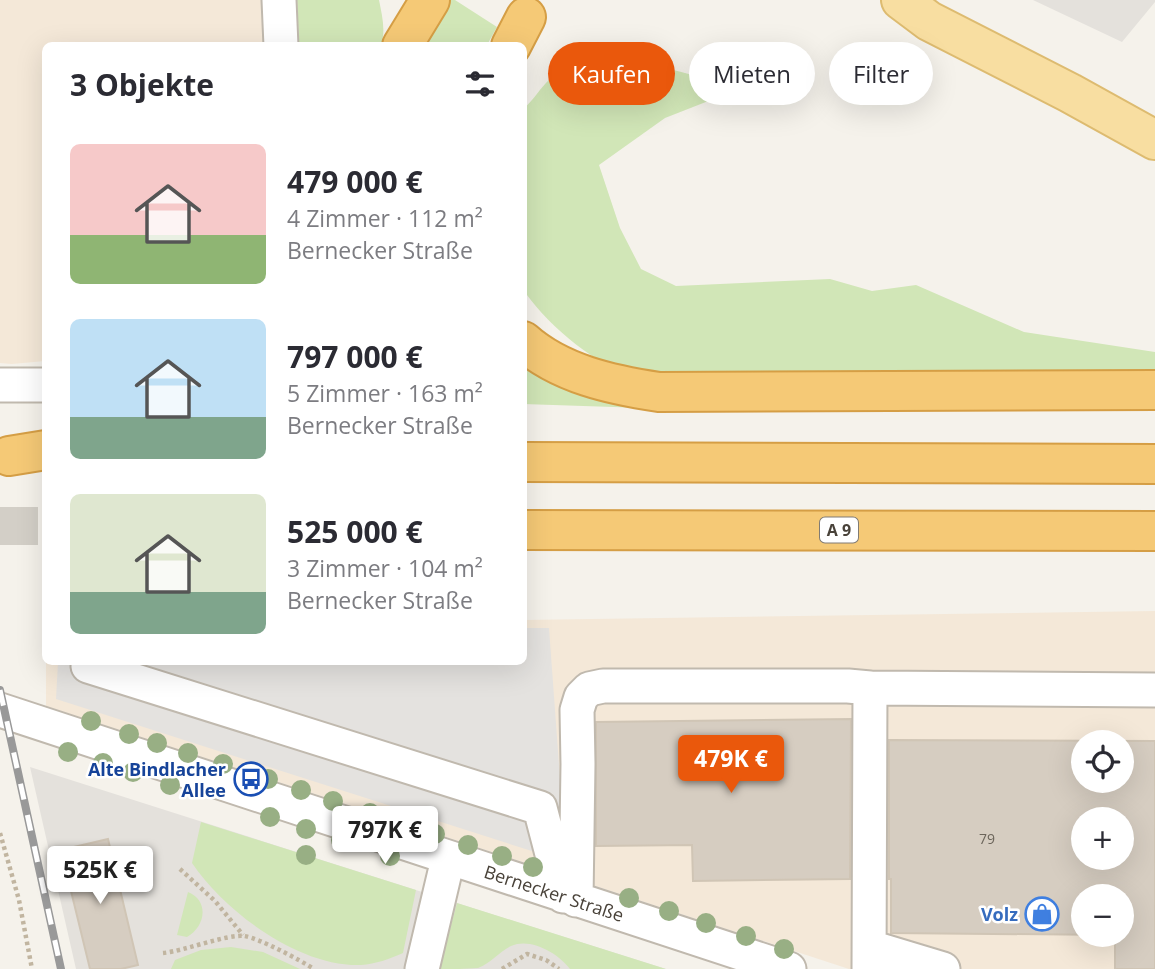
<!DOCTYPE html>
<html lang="de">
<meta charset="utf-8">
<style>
body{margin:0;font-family:"Open Sans",sans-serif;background:#f2f2f3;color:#2b2b33;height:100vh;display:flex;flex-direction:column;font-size:26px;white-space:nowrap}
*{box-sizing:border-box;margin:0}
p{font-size:23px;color:#7c7c81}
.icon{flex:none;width:38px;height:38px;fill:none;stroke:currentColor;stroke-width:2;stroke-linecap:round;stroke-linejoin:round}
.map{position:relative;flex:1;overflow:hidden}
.details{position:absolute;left:42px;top:42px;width:485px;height:623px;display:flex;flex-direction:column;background:#fff;border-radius:10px;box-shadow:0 7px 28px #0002}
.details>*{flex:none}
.guide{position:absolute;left:548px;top:42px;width:502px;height:63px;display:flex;gap:14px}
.buttons{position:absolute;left:1071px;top:730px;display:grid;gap:14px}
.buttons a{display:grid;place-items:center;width:63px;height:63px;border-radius:50%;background:#fff;box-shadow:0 7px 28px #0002;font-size:35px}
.price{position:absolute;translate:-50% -60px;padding:0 16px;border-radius:7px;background:#fff;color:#222;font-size:23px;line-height:46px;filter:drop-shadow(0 2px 4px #0008)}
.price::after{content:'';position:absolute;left:50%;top:42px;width:21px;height:16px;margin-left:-10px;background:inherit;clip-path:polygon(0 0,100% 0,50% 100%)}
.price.on{background:#ea580c;color:#fff}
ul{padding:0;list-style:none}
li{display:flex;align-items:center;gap:21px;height:175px;padding:0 28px}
li span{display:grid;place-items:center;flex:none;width:196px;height:140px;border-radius:10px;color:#555}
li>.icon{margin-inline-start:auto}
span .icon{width:84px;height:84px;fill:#fffc;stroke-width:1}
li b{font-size:30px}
h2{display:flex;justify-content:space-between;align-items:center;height:84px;padding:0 28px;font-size:30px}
.chip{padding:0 24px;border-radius:32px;background:#fff;box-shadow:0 7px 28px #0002;font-size:24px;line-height:63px}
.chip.on{background:#ea580c;color:#fff}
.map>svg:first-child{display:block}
.commercial{fill:#f4e8d8;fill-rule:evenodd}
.industrial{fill:#e4e1dc}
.green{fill:#d1e6b7}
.parking{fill:#e4e2df}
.building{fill:#d6cdc1;stroke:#d0c5b5;stroke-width:2;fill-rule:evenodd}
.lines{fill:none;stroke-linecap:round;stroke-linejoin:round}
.highway-tunnel{stroke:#d3cfc7;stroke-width:38;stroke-dasharray:38 19;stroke-linecap:butt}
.minor-casing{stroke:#c0b9ae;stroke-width:37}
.major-casing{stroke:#ddbb70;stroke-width:42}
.highway-casing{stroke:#d59e45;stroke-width:42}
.path{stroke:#c1b5a0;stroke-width:4.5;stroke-dasharray:3.5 3.5;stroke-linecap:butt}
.minor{stroke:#fff;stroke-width:33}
.major{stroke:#f8dea1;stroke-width:38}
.highway{stroke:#f5c976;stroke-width:38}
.rail-casing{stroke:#999;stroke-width:8}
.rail{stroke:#fff;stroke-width:5;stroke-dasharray:16;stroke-linecap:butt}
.tree{fill:#98af84}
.labels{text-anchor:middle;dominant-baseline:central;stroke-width:5;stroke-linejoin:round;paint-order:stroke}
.number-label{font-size:14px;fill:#6c655b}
.shield{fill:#fff;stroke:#807b74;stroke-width:2}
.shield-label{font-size:16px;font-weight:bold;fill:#494239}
.transit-label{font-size:18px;font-weight:bold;fill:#164399;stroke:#fff;text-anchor:end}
.street-label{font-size:18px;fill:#494239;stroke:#fff}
.shop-label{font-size:18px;font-weight:bold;fill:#366cbe;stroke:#fff;text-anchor:end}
</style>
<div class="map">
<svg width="1155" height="969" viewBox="0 0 1155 969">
<rect width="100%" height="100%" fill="#f5f2eb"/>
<!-- commercial -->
<path class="commercial" d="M0,0H279L275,45L46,46L45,361L12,364L0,363Z
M1155,611V969H849L46,706V662H523V620ZM1083,742H1122V780H1083ZM1083,819H1122V858H1083ZM1083,896H1122V934H1083Z"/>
<!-- industrial -->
<path class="industrial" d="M1033,0H1155V2L1122,42Z
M30,767L507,919L666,969H76Z"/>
<!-- green -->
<path class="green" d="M297,0H379C382,15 386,31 381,45H299Z
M448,0H455L497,27L487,45L421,46Z
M621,61C661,64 700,77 739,89L665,118L599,165L620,228L641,269L676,286L830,279L872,291L916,285L1024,332L1155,352V379L681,374C663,373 644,375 627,372C593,365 541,318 523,289V109C534,100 540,88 550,79C567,62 598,63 621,61Z
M523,356L727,406L734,411L523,404Z
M201,822L416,890L403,953C389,959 376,964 361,965C299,967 225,912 192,863Z
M188,892C210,901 205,927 187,937L177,935Z
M457,903L666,969H570C559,954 531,937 511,946C499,952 491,963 478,968C467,969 451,969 439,969Z
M231,947L263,952L300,969H171L175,960L201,950Z"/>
<!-- parking -->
<path class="parking" d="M523,628H549L565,847L538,853L56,699L58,662H523Z"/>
<!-- building -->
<path class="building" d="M851,719L850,879L693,881L692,845L596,846V722Z
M889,740L1155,741V969H1115V935L891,933V879H889ZM1083,742H1122V780H1083ZM1083,819H1122V858H1083ZM1083,896H1122V934H1083Z
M108,839L138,965L121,969H90L61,850Z"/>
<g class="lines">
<!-- highway-tunnel -->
<path class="highway-tunnel" d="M0,526H46"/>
<defs>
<path id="minor" d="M279,0L281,46
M0,385H46
M88,666L540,808L563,896
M0,710L789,969
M576,900L578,764L577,710L581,697L589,689L603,686H848L870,688
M870,947L943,969
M422,969L448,859
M869,969L870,688L1155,690"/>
<path id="major" d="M901,0L929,21L1070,93L1155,140"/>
<path id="highway" d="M402,46L430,0
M511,46L526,17
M523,341C560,374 612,385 659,392L1155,390
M9,456L46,450
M523,462L1155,464
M523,530L1155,531"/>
</defs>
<!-- minor casing -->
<use href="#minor" class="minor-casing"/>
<!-- major casing -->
<use href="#major" class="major-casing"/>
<!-- highway casing -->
<use href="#highway" class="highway-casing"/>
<!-- path -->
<path class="path" d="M0,833L19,900L32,969
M180,869L215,901L243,935
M163,953C184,951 227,934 244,936C259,938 300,960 314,969
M502,969L527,954L546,960L559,969"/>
<!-- minor -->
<use href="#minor" class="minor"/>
<!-- major -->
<use href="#major" class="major"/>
<!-- highway -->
<use href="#highway" class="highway"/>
<defs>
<path id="rail" d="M0,690L61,969"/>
</defs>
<!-- rail casing -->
<use href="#rail" class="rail-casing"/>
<!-- rail -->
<use href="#rail" class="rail"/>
</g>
<!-- trees -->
<g class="tree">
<circle cx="91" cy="721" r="10"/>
<circle cx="129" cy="734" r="10"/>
<circle cx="157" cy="743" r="10"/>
<circle cx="68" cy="752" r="10"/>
<circle cx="188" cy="753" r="10"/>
<circle cx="103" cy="763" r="10"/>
<circle cx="223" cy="764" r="10"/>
<circle cx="133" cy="772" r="10"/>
<circle cx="268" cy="779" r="10"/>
<circle cx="170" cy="785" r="10"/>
<circle cx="301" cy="790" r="10"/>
<circle cx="333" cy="801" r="10"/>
<circle cx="370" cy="813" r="10"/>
<circle cx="270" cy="817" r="10"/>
<circle cx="405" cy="824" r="10"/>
<circle cx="306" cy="829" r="10"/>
<circle cx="435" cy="834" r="10"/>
<circle cx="341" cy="840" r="10"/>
<circle cx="468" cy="845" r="10"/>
<circle cx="306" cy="855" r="10"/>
<circle cx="390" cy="856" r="10"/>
<circle cx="502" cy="856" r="10"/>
<circle cx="533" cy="867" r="10"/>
<circle cx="629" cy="898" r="10"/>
<circle cx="669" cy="911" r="10"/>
<circle cx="706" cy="923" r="10"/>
<circle cx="746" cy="936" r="10"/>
<circle cx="784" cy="949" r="10"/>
</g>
<!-- icons -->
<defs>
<symbol id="bus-ring" viewBox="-11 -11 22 22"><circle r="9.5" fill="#fff" stroke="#1a4fb4" stroke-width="1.5"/><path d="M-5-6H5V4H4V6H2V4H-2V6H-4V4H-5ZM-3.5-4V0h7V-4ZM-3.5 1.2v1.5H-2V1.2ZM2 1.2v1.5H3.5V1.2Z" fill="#1a4fb4"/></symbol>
<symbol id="shop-ring" viewBox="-11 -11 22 22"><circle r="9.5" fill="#fff" stroke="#3f7fe0" stroke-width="1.5"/><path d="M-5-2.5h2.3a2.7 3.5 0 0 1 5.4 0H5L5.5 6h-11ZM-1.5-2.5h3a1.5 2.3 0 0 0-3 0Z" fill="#3f7fe0"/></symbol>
</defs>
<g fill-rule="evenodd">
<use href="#bus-ring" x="232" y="760" width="38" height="38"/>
<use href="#shop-ring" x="1023" y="895" width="38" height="38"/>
</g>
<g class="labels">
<!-- number labels -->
<g class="number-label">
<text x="987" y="838">79</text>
</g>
<!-- shield labels -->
<rect class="shield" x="820" y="517.5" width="38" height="25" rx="5"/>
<g class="shield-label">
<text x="839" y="530">A 9</text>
</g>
<!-- transit labels -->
<g class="transit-label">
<text x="226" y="769">Alte Bindlacher<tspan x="226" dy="21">Allee</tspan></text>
</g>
<!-- street labels -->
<g class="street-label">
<text transform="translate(554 893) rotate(18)">Bernecker Straße</text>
</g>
<!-- shop labels -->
<g class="shop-label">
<text x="1018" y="914">Volz</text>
</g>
</g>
</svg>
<div class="buttons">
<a><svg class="icon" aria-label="locate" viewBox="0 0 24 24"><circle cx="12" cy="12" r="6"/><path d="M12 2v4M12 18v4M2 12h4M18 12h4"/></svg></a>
<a>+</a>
<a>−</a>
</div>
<b class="price on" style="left:731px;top:795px">479K €</b>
<b class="price" style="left:385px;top:866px">797K €</b>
<b class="price" style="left:100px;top:906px">525K €</b>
<div class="guide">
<a class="chip on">Kaufen</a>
<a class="chip">Mieten</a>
<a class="chip">Filter</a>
</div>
<section class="details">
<h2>3 Objekte<svg class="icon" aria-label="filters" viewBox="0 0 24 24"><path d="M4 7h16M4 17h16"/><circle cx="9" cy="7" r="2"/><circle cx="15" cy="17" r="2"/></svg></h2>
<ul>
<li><span style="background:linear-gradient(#f6c9c9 65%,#8fb573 0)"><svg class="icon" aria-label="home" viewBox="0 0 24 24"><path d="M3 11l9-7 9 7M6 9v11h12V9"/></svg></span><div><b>479 000 €</b><p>4 Zimmer · 112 m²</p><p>Bernecker Straße</p></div></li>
<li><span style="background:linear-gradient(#bfe0f5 70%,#7fa58c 0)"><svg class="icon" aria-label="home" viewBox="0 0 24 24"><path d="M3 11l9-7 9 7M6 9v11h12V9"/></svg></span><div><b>797 000 €</b><p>5 Zimmer · 163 m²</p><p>Bernecker Straße</p></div></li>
<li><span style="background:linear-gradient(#dfe7d0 70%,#7fa58c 0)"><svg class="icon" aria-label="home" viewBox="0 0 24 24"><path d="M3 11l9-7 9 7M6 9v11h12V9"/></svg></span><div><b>525 000 €</b><p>3 Zimmer · 104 m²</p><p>Bernecker Straße</p></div></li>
</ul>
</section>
</div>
